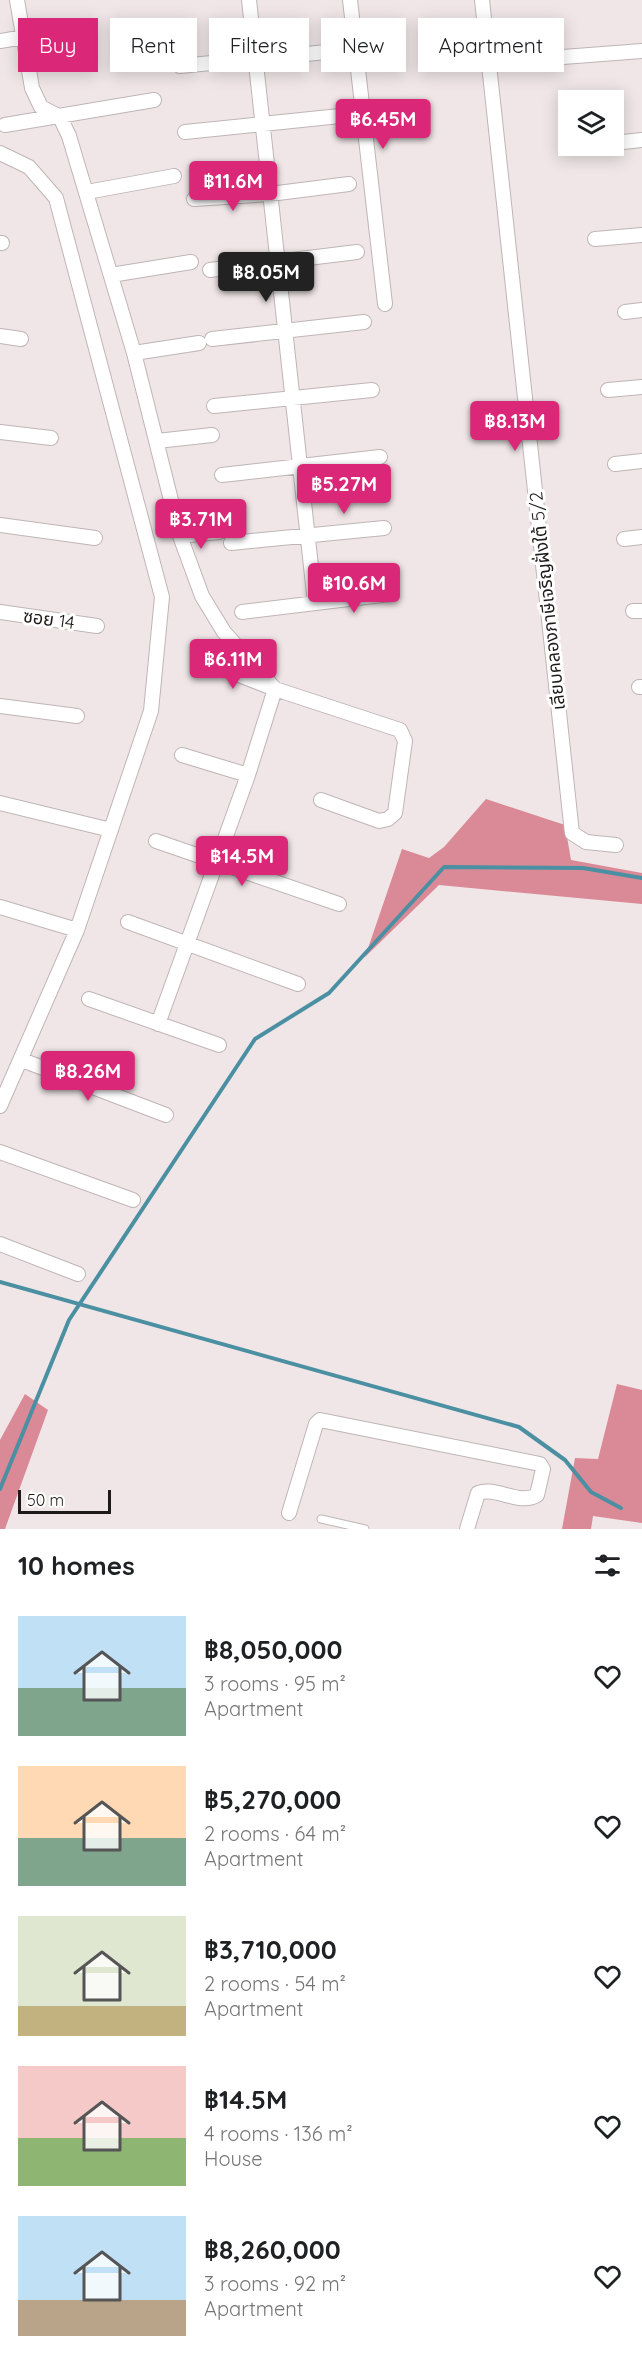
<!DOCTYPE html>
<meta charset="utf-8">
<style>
body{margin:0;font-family:Quicksand,"Noto Sans Thai",sans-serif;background:#f2f2f2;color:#202124;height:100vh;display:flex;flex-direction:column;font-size:22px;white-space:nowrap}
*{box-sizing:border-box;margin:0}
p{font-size:20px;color:#757577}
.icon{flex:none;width:33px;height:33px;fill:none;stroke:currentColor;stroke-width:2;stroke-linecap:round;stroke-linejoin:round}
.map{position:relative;height:1529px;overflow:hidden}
.panel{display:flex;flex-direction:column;background:#fff;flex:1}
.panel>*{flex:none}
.hud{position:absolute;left:18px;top:18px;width:606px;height:54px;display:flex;gap:12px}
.controls{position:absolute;left:558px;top:90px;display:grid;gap:12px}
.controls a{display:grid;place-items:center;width:66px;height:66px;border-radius:0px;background:#fff;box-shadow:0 3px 15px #0003;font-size:30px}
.scale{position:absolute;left:18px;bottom:15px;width:93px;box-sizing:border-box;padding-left:6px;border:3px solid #1e1a1a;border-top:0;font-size:16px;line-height:21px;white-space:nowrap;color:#1e1a1a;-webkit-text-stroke:4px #fff;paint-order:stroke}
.price{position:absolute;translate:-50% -51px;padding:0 14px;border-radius:6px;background:#db2777;color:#fff;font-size:20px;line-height:39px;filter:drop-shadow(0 2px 3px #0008)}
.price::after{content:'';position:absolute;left:50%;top:36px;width:18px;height:14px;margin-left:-9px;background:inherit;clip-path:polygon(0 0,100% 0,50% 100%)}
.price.on{background:#222;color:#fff}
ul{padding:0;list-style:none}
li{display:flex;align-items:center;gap:18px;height:150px;padding:0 18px}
li span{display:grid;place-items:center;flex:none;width:168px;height:120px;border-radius:0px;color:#555}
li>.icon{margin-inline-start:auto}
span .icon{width:72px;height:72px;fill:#fffc;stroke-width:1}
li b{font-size:26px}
h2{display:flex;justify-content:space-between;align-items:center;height:72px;padding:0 18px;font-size:26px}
.tag{padding:0 21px;border-radius:0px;background:#fff;box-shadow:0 3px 15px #0003;font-size:21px;line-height:54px}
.tag.on{background:#db2777;color:#fff}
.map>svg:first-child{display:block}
.forest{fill:#da8996}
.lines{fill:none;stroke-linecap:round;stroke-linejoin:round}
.stream{stroke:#4b90a2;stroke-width:4}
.lane-casing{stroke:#bfb5b6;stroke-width:9}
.street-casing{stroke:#bfb5b6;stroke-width:16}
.lane{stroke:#fff;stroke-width:7}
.street{stroke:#fff;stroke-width:14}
.labels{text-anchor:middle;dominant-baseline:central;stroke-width:6;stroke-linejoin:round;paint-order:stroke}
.street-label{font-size:18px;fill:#1e1a1a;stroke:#fff}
</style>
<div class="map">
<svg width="642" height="1529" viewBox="0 0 642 1529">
<rect width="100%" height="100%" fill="#f0e6e7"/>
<!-- forest -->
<path class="forest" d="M486,799L565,825L571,860L642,873V904L439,885L365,957L402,849L429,858L444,847Z
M617,1384L642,1390V1523L593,1516L591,1529H562L575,1458L598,1459Z
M25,1394L48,1410L5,1529H0V1440Z"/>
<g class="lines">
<!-- stream -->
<path class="stream" d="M0,1282L519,1427L565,1460L591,1492L621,1508
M0,1489L69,1320L255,1039L329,993L444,867L583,868L642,878"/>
<defs>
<path id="lane" d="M321,1519L365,1529"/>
<path id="street" d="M17,0L32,88L41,107L60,117L69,136L134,353L180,536L202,596L224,632L275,689L248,775L158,1024
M249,0L315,603
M350,0L385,304
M482,0L572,833L586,842L616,845
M0,41L78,28
M563,57L642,51
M180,66L337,51
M5,125L154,100
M185,132L340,116
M614,143L642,140
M0,153L29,167L56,198L162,597L151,711L77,930L0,1106
M87,192L174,176
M194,199L270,194L349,184
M595,239L642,235
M0,243H2
M210,270L357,252
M111,275L191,262
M625,312L642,310
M0,336L21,339
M212,339L364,322
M134,353L199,343
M608,390L642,387
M214,406L372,390
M0,432L51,438
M157,441L212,435
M615,464L642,461
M222,475L380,457
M0,525L95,538
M180,536L219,532
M624,539L642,537
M231,543L384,528
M633,611H642
M0,612L97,626
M242,612L390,594
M203,661L275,689L400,730L405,741L395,813L388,819L379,821L321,800
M639,687H642
M0,706L77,716
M182,755L248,775
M0,803L111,830
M156,841L339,904
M0,907L77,930
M128,922L298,984
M89,999L219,1045
M22,1060L166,1115
M0,1152L133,1200
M0,1244L78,1274
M289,1513L316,1424L320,1420L540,1464L543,1469L537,1495C519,1506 497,1486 478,1493L467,1529"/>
</defs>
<!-- lane casing -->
<use href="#lane" class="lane-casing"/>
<!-- street casing -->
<use href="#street" class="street-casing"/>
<!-- lane -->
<use href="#lane" class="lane"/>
<!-- street -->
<use href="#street" class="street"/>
</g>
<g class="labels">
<!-- street labels -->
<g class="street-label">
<text transform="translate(547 601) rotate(-96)">เลียบคลองภาษีเจริญฝั่งใต้ 5/2</text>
<text transform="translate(49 619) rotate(8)">ซอย 14</text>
</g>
</g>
</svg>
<div class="controls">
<a><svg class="icon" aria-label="layers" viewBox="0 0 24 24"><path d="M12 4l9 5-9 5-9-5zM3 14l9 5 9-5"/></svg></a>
</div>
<div class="scale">50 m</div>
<b class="price" style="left:383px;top:150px">฿6.45M</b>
<b class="price" style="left:233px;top:212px">฿11.6M</b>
<b class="price on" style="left:266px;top:303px">฿8.05M</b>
<b class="price" style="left:515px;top:452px">฿8.13M</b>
<b class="price" style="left:344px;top:515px">฿5.27M</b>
<b class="price" style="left:201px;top:550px">฿3.71M</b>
<b class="price" style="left:354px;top:614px">฿10.6M</b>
<b class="price" style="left:233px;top:690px">฿6.11M</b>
<b class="price" style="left:242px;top:887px">฿14.5M</b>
<b class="price" style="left:88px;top:1102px">฿8.26M</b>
<div class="hud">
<a class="tag on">Buy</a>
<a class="tag">Rent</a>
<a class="tag">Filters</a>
<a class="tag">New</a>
<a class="tag">Apartment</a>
</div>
</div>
<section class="panel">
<h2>10 homes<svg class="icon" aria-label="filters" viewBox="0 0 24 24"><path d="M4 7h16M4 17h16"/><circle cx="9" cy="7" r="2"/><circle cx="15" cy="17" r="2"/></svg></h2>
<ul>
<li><span style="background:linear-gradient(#bfe0f5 60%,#7fa58c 0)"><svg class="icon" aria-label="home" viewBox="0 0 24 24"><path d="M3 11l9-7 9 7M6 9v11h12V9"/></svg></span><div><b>฿8,050,000</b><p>3 rooms · 95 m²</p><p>Apartment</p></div><svg class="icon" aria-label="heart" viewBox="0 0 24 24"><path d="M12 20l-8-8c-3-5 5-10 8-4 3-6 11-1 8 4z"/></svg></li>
<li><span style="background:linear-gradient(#ffd9b3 60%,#7fa58c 0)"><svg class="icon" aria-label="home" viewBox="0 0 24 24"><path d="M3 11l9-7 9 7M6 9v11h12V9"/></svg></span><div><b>฿5,270,000</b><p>2 rooms · 64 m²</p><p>Apartment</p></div><svg class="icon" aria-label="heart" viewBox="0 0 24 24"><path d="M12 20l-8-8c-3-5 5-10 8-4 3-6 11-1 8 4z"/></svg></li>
<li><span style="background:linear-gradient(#dfe7d0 75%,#c2b280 0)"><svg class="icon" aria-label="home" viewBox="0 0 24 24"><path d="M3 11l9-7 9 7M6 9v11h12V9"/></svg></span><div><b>฿3,710,000</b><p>2 rooms · 54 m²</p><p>Apartment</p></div><svg class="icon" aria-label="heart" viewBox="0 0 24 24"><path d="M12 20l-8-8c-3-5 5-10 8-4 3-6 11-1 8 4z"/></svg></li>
<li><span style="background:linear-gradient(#f6c9c9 60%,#8fb573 0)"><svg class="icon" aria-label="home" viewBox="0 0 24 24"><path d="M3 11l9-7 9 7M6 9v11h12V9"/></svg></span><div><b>฿14.5M</b><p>4 rooms · 136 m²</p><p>House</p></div><svg class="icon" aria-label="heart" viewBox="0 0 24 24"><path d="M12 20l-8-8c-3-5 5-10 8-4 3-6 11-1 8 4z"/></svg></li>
<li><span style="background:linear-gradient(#bfe0f5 70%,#b9a48a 0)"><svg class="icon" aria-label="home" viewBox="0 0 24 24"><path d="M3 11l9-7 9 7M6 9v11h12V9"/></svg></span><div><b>฿8,260,000</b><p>3 rooms · 92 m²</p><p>Apartment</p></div><svg class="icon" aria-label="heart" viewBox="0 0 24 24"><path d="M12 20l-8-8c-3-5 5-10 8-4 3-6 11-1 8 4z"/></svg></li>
</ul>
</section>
